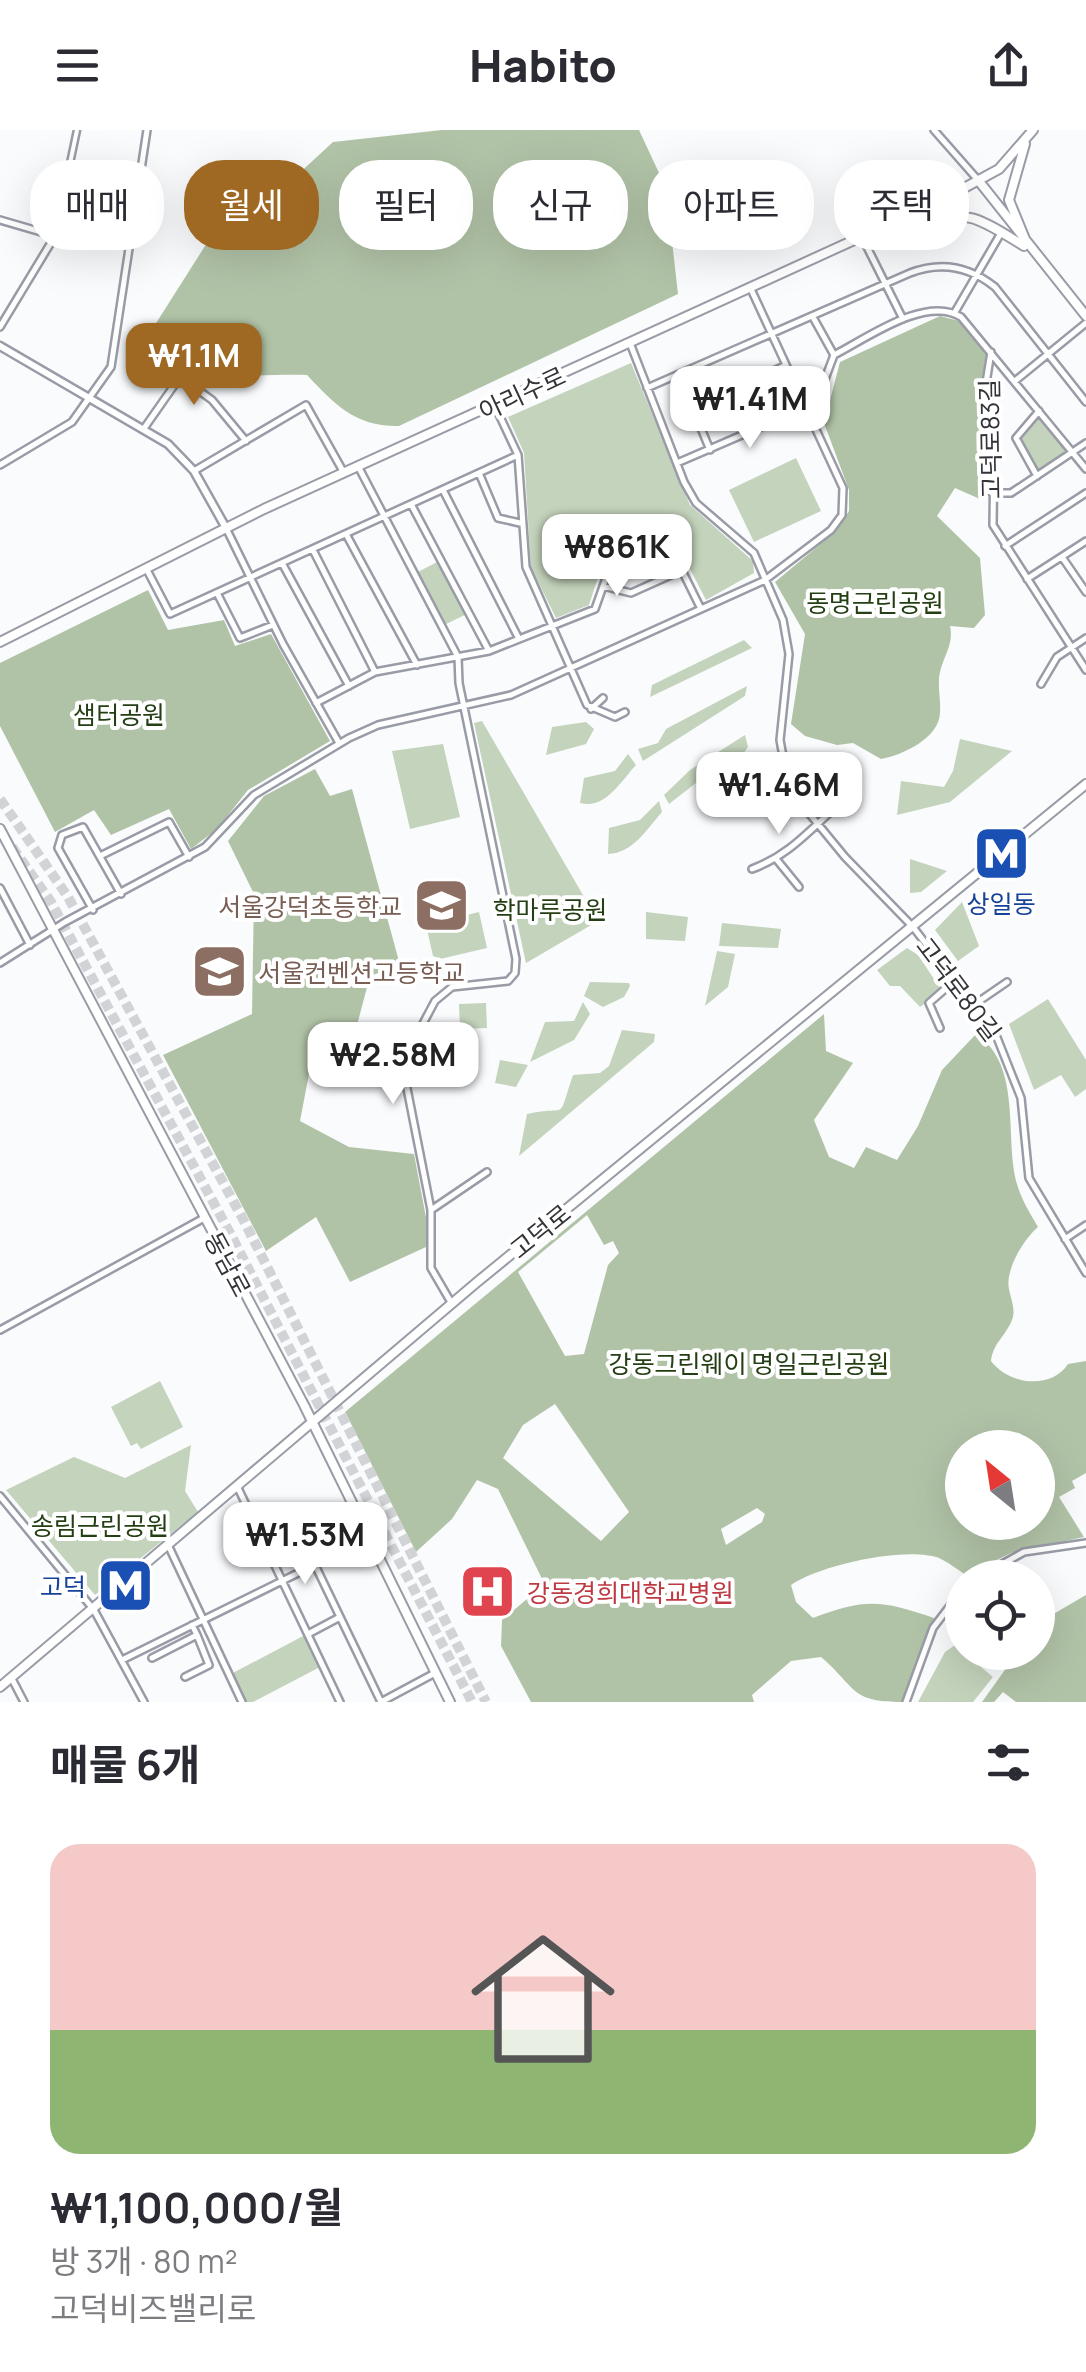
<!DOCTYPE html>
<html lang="ko">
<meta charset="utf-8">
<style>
body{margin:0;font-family:Manrope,"Noto Sans KR",sans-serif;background:#f2f2f3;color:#2b2b33;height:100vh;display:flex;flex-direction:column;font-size:38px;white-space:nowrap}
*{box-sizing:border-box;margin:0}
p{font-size:32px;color:#7c7c81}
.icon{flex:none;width:55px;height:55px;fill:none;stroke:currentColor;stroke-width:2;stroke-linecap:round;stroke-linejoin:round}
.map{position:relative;height:1572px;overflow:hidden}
.sheet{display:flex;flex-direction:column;background:#fff;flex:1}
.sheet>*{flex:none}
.guide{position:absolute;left:30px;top:30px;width:1028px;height:90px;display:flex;gap:20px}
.needle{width:65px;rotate:330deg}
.fabs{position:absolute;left:945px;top:1300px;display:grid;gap:20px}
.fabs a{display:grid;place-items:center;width:110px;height:110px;border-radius:50%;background:#fff;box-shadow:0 10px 40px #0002;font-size:50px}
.price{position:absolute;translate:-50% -85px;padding:0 22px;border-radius:20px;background:#fff;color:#222;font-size:32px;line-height:65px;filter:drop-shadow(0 2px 5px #0008)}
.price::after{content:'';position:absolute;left:50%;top:60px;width:30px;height:22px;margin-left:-15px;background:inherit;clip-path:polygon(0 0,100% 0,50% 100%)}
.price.active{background:#9f6923;color:#fff}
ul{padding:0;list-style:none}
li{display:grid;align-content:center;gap:20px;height:530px;padding:0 50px}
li+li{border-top:2px solid #e1e1e2}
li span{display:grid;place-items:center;height:310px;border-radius:30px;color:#555}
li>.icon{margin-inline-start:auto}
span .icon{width:180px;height:180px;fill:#fffc;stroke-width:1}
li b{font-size:42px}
h2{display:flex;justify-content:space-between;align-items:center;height:120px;padding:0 50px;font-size:42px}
.tag{padding:0 35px;border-radius:40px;background:#fff;box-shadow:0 10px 40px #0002;font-size:35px;line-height:90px}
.tag.active{background:#9f6923;color:#fff}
header{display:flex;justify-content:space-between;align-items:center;height:130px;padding:0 50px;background:#fff;font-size:45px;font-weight:800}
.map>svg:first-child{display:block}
.green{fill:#c4d3bc}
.forest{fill:#b1c3a7;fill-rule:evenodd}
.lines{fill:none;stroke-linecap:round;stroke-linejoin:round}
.motorway-tunnel{stroke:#d2d3d6;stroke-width:10;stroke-dasharray:10 5;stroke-linecap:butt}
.pedestrian-casing{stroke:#999ca6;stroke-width:9}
.minor-casing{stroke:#999ca6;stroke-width:10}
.tertiary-casing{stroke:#999ca6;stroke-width:11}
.secondary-casing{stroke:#999ca6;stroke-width:12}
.pedestrian{stroke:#fff;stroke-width:4}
.minor{stroke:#fff;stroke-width:5}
.tertiary{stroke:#fff;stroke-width:6}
.secondary{stroke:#fff;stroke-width:8}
.labels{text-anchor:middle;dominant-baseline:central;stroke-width:8;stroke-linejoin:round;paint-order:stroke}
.street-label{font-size:25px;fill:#333438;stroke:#fff}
.park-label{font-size:25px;fill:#253f15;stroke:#fff}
.transit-label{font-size:25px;fill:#164399;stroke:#fff}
.education-label{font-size:25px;fill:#785e54;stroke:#fff;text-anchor:end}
.health-label{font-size:25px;fill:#be3a42;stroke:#fff;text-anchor:start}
</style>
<header><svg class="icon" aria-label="menu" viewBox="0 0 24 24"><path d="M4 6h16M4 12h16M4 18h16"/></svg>Habito<svg class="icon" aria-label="share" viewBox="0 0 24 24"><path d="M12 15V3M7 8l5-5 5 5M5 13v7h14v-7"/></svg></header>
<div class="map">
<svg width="1086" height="1572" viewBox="0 0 1086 1572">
<rect width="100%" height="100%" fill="#fafbfd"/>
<!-- green -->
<path class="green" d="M631,233L690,375L753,431L754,443L706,470L670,400L605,426L589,475L556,488L531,438L524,323L508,287Z
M1039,282L1071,322L1037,345L1019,314V302Z
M796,328L821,381L754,412L729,360Z
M441,430L469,483L442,496L414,444Z
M744,510L752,518L650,567L652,555Z
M747,556L745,566L643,631L638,619L658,613L666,599Z
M482,591L598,791L526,833L474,593Z
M586,592L594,599L586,614L546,625L552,597Z
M745,605L748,617L743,624L728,628L669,674L664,665L690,640Z
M960,609L1012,621L950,672L897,685L901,651L944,657L953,641Z
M443,614L460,687L410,699L392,621Z
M628,624L636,635C621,651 605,680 580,673L584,648L615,641Z
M659,671L662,682C646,700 633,723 608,724L609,698L640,690Z
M910,729L947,741L921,762L910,763Z
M962,772L979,816L958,831L935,800Z
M479,782L487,818L440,829L433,826L426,795Z
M646,782L688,787L685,811L646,809Z
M722,793L781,799L778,818L719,816Z
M907,818L918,825L942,861L920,877L900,856H890L877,840Z
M717,821L735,824L728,857L705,876Z
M590,852L629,853L630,856L624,867L603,877L584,866Z
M1048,869L1086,930V959L1075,967L1061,945L1034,960L1009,894Z
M583,872L590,884L574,910L530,932L545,892L574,891Z
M486,873L487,898L460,899L459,874Z
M622,900L655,904L654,912L519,1026L527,984C570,974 556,995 573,945L600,943L609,936Z
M500,930L528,935L516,957L495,953Z
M160,1251L183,1297L141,1319L137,1313L131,1316L111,1277Z
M191,1315L185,1361L198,1382L95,1465L6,1360L74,1327L125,1348Z
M305,1505L320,1537L253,1572H244L231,1544Z
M955,1515L993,1547L973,1572H918L945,1522Z"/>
<!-- forest -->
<path class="forest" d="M442,0H639L666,58L678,164L399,296C356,297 335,275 307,245C256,243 179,257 146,209L205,116L255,84L333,12Z
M940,186L959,191L986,224L977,282L985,321L980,369L955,358L937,386L980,428L985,485L974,498L950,496C954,514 944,525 940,542C937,555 941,569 940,583C939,608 903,625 881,629L853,613L837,615L805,606L791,594L805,504L775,452L836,401L849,381V360L824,293L840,232Z
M148,460L168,500L224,490L235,516L271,504L330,611L248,660L217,699L191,719L169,679L111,705L94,680L55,702L0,596V533Z
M315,639L330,666L352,659L400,835L370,846L356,899L317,902L300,991L349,1017L414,1024L428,1098L426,1117L350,1152L316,1087L266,1121L163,925L252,884L254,764L228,711L264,666Z
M824,884L826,921L853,933L814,990L829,1027L854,1038L866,1017L897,1030L918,996L942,940L976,904C1023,935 1004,1008 1017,1054C1021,1069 1030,1083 1038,1097C1024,1109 1005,1139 1009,1159C1011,1170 1016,1179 1012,1190C1005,1207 993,1213 991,1231C1009,1255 1051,1260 1068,1234L1086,1231V1343L1072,1351L1075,1358L1059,1367L1084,1407L1011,1423L966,1445C958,1440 948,1432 939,1428C906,1416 820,1435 791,1455L796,1472L813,1488C865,1468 882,1470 934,1488L902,1572C850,1572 857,1558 821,1527L791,1531L752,1565L754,1572H531L501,1516L502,1490L533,1464L547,1459L498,1359L477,1350L452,1389L416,1422L345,1282ZM587,1085L604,1115L613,1111L619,1123L608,1135L584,1224L565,1226L518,1142ZM555,1274L629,1382L601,1411L503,1328L523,1295ZM962,1318H1038V1392H962ZM757,1378L765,1384L762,1392L726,1415L721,1399Z
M1086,1465V1572H1016L1003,1562L994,1572H982L1017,1523L1038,1522V1493Z"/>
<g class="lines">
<!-- motorway-tunnel -->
<path class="motorway-tunnel" d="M0,669L68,767L244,1091L486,1572
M12,717L51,772L231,1105L472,1572"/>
<defs>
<path id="pedestrian" d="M57,95L77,0"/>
<path id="minor" d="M934,0L978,50
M0,90L55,106L131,110
M862,107L903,189
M955,182L1001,103
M814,189L834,225
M0,197L55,106
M630,213L684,352L696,373L754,423L783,490L789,524L780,610L786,643L799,671L845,727L913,797L996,905L1021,968L1029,1048L1086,1143
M991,222L985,259L994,322L993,395L1086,540
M679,245L710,320
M1015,251L1086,193
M647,258L910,143C941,131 970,137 995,157L1086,272
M495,276L518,325L526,437L587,575L615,587L625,582
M694,279L786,235
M145,297L180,247L212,270L246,311
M677,333L816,273L834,225C866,209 925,165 961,187L1086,339
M0,335L72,292L111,237L147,0
M359,338L458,527L459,553L516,829L515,843L508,851L452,857L435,871L402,933L431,1080V1138L452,1174
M194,341L306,275L344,343
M479,343L498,388L520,393
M1037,346L1016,308L1039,281
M443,360L519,509
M992,363H1011L1086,313
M411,374L489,521
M226,398L283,514L339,613
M346,404L417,535
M1005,416L1086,363
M313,420L375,542
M1062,427L1086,462
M282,433L349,556
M147,440L170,484L518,325
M1027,449L1086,411
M603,456L631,463L680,441
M217,463L240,508L273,495
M1041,554L1057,527L1086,508
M316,573L375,542L489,521L595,479L612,431L665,406L701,479
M591,579L603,568
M100,726L169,692L189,727
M777,730L799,757
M752,739C798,722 819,687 857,660
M0,758L30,815
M93,780L58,718L62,705L83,697L121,764
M0,833L65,792L205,717L254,665L349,608L378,595L511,565L765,450L831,400L842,385L843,358L750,157
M972,876L1007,852
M940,898L929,873L953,852
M431,1080L487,1042
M1065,1109L1086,1095
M0,1200L204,1088
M238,1358L340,1572
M0,1366L94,1480L144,1572
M169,1417L242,1572
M315,1435L381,1572
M977,1448L1024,1422L1086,1413
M308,1504L340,1487
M152,1528L197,1505L192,1495
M122,1530L369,1408
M11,1547L24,1572
M185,1547L209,1535L197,1505
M381,1572L435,1543
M906,1572L933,1498L962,1460"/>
<path id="tertiary" d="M0,216L168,314L194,341L226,398"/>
<path id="secondary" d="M978,50L1086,186
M902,90C971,86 962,77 1024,116
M1025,109L1009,70L1025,14
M0,512L264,379L942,70L999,39L1033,0
M0,699L304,1275L450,1572
M0,1557L476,1153L1086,654"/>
</defs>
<!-- pedestrian casing -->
<use href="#pedestrian" class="pedestrian-casing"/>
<!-- minor casing -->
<use href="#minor" class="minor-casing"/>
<!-- tertiary casing -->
<use href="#tertiary" class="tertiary-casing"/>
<!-- secondary casing -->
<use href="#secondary" class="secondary-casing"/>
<!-- pedestrian -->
<use href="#pedestrian" class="pedestrian"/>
<!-- minor -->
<use href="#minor" class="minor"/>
<!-- tertiary -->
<use href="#tertiary" class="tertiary"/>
<!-- secondary -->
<use href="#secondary" class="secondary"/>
</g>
<!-- icons -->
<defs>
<symbol id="metro-square" viewBox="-11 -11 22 22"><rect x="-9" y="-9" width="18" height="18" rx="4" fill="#1a4fb4" stroke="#fff"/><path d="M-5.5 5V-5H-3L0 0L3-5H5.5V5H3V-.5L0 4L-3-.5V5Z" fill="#fff"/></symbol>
<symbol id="school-square" viewBox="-11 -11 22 22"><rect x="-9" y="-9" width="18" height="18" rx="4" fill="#8d6e63" stroke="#fff"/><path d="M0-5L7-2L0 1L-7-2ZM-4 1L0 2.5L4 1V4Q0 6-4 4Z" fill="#fff"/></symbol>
<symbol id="hospital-square" viewBox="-11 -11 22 22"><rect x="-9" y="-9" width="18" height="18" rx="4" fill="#e0444e" stroke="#fff"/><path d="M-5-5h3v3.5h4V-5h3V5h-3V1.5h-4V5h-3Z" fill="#fff"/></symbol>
</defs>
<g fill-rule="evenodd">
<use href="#metro-square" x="970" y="692" width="63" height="63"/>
<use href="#school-square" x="410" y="744" width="63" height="63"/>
<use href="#school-square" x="188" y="810" width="63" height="63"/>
<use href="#metro-square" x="94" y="1424" width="63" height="63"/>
<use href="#hospital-square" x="456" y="1430" width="63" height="63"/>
</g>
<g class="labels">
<!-- street labels -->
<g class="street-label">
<text transform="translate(522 263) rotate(-25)">아리수로</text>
<text transform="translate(990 309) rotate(-91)">고덕로83길</text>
<text transform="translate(959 859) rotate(53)">고덕로80길</text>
<text transform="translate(540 1101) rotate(-39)">고덕로</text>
<text transform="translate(228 1134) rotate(62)">동남로</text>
</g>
<!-- park labels -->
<g class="park-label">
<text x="875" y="472">동명근린공원</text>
<text x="119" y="584">샘터공원</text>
<text x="550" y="779">학마루공원</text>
<text x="749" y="1233">강동그린웨이 명일근린공원</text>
<text x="100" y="1395">송림근린공원</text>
</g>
<!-- transit labels -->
<g class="transit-label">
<text x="1001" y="773">상일동</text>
<text x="86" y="1456" text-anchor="end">고덕</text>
</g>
<!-- education labels -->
<g class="education-label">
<text x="402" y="776">서울강덕초등학교</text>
<text x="258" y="842" text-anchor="start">서울컨벤션고등학교</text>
</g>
<!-- health labels -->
<g class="health-label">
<text x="527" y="1462">강동경희대학교병원</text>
</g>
</g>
</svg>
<div class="fabs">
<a><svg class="needle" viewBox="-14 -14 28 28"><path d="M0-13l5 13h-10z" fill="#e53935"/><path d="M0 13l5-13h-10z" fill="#7c7c81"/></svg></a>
<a><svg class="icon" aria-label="locate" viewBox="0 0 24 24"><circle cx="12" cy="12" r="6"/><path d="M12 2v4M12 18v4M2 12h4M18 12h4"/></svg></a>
</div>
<b class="price active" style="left:194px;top:278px">₩1.1M</b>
<b class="price" style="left:750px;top:321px">₩1.41M</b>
<b class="price" style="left:617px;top:469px">₩861K</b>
<b class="price" style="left:779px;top:707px">₩1.46M</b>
<b class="price" style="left:393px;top:977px">₩2.58M</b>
<b class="price" style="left:305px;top:1457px">₩1.53M</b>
<div class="guide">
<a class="tag">매매</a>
<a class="tag active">월세</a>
<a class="tag">필터</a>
<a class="tag">신규</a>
<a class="tag">아파트</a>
<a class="tag">주택</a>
</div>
</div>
<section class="sheet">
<h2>매물 6개<svg class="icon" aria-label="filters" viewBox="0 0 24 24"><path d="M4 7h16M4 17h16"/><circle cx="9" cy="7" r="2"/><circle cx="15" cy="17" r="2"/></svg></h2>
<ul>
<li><span style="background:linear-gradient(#f6c9c9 60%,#8fb573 0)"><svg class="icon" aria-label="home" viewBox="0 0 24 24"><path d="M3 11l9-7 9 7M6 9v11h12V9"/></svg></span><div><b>₩1,100,000/월</b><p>방 3개 · 80 m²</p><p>고덕비즈밸리로</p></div></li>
</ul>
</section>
